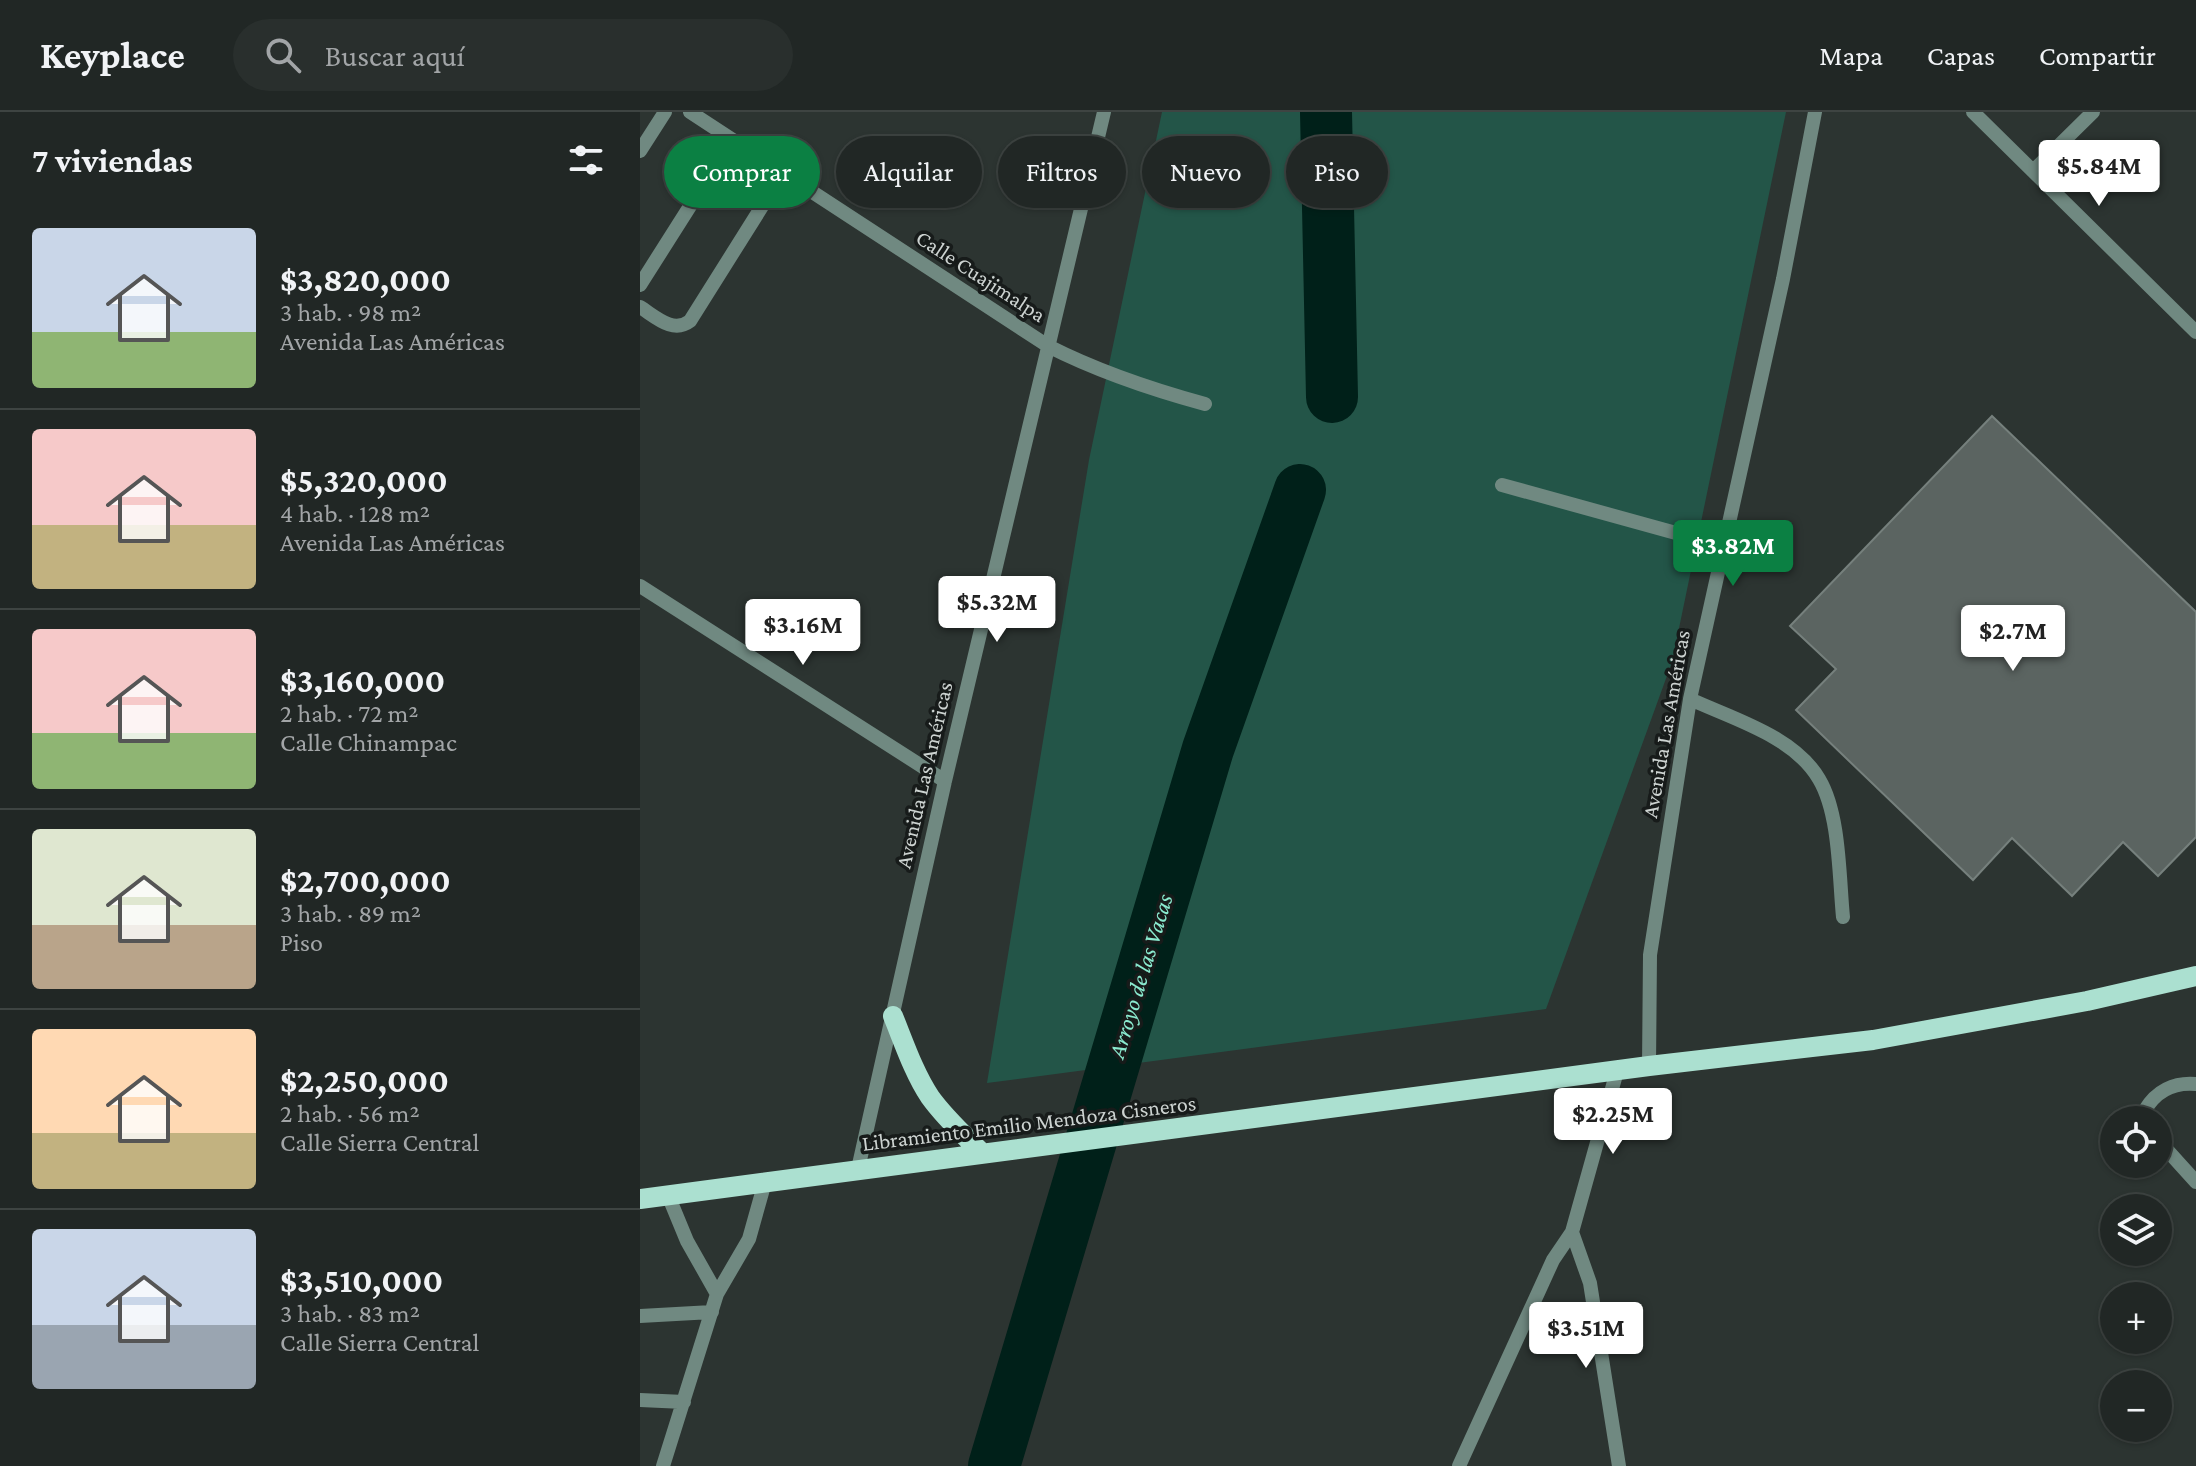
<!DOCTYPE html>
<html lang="es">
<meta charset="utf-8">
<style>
body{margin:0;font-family:"Crimson Pro",serif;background:#292f2d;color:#f1f3f6;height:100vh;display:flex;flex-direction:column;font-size:30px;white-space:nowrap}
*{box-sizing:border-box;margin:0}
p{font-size:26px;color:#a2a5a7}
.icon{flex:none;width:44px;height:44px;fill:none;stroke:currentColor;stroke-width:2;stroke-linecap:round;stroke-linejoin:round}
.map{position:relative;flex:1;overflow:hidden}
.panel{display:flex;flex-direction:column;background:#212725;width:640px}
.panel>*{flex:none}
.guide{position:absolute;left:24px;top:24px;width:760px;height:72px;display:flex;gap:16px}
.fabs{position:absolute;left:1460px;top:994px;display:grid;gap:16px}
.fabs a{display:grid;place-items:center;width:72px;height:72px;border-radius:50%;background:#212725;box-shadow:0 2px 6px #0004,0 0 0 2px #3e4442;font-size:40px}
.price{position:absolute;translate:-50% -68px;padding:0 18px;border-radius:8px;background:#fff;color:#222;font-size:26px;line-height:52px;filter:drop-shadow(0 2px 4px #0008)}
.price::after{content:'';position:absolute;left:50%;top:48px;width:24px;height:18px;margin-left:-12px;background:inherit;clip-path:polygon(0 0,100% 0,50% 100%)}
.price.active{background:#0b8043;color:#fff}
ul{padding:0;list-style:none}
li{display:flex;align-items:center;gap:24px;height:200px;padding:0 32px}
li+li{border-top:2px solid #3e4442}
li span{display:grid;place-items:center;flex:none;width:224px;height:160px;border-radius:8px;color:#555}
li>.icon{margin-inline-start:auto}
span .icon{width:96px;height:96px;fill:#fffc;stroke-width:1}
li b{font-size:34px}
h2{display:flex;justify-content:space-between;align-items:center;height:96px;padding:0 32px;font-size:34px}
.tag{padding:0 28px;border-radius:36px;background:#212725;box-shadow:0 2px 6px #0004,0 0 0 2px #3e4442;font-size:28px;line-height:72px}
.tag.active{background:#0b8043;color:#fff}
header{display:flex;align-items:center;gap:48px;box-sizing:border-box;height:112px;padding:0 40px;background:#212725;border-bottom:2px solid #3e4442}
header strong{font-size:38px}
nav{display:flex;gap:44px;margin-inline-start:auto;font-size:28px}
.search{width:560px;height:72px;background:#292f2d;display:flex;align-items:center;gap:20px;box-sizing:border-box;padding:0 28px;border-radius:44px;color:#a2a5a7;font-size:30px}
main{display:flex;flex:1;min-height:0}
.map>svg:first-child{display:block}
.green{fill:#235548}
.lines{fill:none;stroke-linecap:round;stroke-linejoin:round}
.river{stroke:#002019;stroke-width:52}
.building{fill:#5b6461;stroke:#76807d;stroke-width:2}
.minor{stroke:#708981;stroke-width:14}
.major{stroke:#abe0d0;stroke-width:20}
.labels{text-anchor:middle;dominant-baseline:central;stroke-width:7;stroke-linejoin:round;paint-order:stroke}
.street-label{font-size:22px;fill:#cdd3d1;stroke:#171b1a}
.water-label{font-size:24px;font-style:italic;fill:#8aeacf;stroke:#171b1a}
</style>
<header>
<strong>Keyplace</strong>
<div class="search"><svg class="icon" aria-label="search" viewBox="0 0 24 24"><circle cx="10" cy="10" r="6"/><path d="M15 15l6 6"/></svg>Buscar aquí</div>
<nav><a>Mapa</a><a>Capas</a><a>Compartir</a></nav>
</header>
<main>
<section class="panel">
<h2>7 viviendas<svg class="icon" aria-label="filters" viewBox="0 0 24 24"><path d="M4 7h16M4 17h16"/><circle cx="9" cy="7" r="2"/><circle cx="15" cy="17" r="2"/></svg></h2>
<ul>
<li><span style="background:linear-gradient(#c9d6e8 65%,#8fb573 0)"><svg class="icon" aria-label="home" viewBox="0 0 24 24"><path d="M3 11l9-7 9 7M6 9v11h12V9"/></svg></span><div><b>$3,820,000</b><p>3 hab. · 98 m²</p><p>Avenida Las Américas</p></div></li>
<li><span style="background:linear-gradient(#f6c9c9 60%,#c2b280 0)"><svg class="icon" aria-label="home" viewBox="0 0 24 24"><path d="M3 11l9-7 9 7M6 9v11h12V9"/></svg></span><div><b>$5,320,000</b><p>4 hab. · 128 m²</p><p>Avenida Las Américas</p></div></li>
<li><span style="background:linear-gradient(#f6c9c9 65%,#8fb573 0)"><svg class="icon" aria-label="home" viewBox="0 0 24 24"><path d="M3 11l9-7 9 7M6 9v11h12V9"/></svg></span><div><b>$3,160,000</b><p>2 hab. · 72 m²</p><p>Calle Chinampac</p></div></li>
<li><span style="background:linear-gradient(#dfe7d0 60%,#b9a48a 0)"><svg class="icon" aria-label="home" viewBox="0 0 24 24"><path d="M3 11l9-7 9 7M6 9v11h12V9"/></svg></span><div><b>$2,700,000</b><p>3 hab. · 89 m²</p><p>Piso</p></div></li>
<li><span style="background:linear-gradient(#ffd9b3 65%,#c2b280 0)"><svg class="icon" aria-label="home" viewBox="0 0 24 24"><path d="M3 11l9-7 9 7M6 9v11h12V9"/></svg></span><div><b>$2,250,000</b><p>2 hab. · 56 m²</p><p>Calle Sierra Central</p></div></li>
<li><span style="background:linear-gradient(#c9d6e8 60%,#9aa5b1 0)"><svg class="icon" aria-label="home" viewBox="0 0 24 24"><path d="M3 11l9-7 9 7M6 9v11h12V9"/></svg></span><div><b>$3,510,000</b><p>3 hab. · 83 m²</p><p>Calle Sierra Central</p></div></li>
</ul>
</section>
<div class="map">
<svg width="1556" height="1354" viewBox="0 0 1556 1354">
<rect width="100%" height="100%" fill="#2c3431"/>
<!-- green -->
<path class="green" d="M522,0H1146L1032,550L906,897L347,971L449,348Z"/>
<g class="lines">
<!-- river -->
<path class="river" d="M686,0L692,285
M354,1354L568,637L660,378"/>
</g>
<!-- building -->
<path class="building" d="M1352,304L1556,500V725L1518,764L1483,730L1432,784L1372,726L1333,768L1156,598L1196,557L1150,514Z"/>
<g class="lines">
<!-- minor -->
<path class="minor" d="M50,0L408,234C459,260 510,277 565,292
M1333,0L1556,220
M0,39L25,0
M1394,58L1453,0
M0,173L92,28
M0,195C16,205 33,222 50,209L143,61
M862,373L1083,434
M0,474L305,669
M1050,587C1093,607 1154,624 1179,667C1200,702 1199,765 1203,805
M1009,954L1010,843L1050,587L1143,167L1175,0
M1507,1008L1505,998C1516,979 1534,970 1556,972
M1518,1028L1556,1070
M218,1057L305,669L464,0
M28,1083L47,1129L77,1182
M932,1120L977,959
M0,1204L72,1200
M0,1288L44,1290
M23,1354L77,1182L109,1127L125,1070
M819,1354L913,1148L932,1120L950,1171L979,1354"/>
<!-- major -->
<path class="major" d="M253,904C264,931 274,961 290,985C305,1006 324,1023 342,1041
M0,1087L1009,954L1233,928L1447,889L1556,864"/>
</g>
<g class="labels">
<!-- street labels -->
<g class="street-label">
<text transform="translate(341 164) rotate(33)">Calle Cuajimalpa</text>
<text transform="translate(1026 612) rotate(-80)">Avenida Las Américas</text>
<text transform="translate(284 663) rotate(-77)">Avenida Las Américas</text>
<text transform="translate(389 1011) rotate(-7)">Libramiento Emilio Mendoza Cisneros</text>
</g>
<!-- water labels -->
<g class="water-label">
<text transform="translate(500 864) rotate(-73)">Arroyo de las Vacas</text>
</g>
</g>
</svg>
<div class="fabs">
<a><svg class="icon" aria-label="locate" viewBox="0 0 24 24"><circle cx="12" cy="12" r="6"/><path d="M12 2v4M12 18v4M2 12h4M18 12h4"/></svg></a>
<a><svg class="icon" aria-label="layers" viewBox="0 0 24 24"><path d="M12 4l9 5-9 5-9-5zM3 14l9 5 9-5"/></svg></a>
<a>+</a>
<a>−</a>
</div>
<b class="price" style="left:1459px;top:96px">$5.84M</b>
<b class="price active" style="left:1093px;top:476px">$3.82M</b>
<b class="price" style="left:357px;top:532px">$5.32M</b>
<b class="price" style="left:163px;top:555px">$3.16M</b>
<b class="price" style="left:1373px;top:561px">$2.7M</b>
<b class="price" style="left:973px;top:1044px">$2.25M</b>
<b class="price" style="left:946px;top:1258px">$3.51M</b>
<div class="guide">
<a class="tag active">Comprar</a>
<a class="tag">Alquilar</a>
<a class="tag">Filtros</a>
<a class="tag">Nuevo</a>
<a class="tag">Piso</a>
</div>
</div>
</main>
